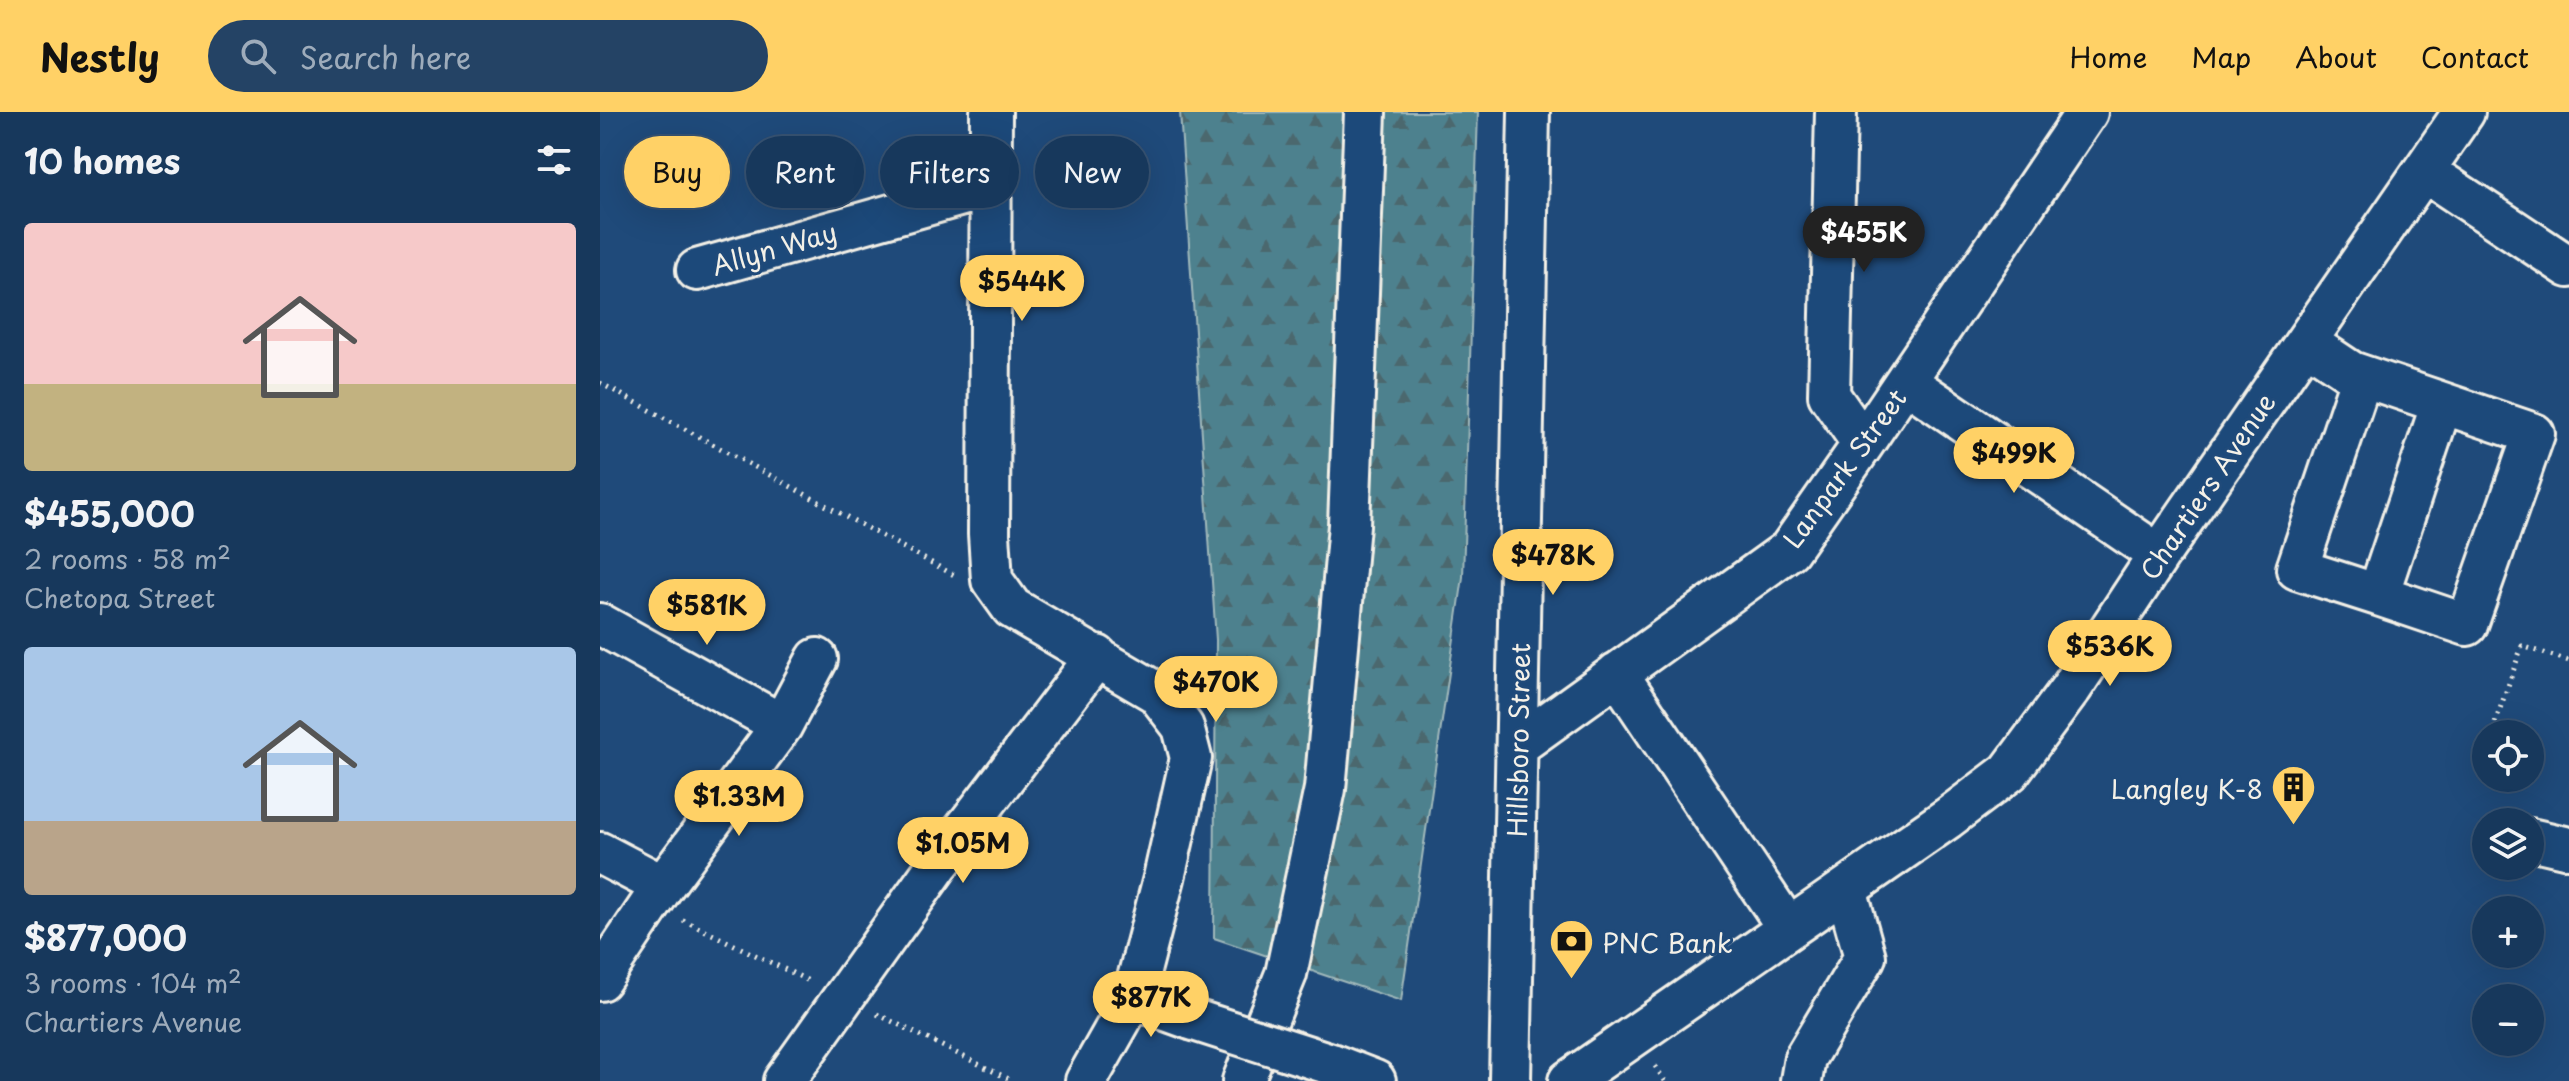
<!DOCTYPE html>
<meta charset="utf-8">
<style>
body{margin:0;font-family:"Playpen Sans",sans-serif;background:#244365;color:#f1f3f6;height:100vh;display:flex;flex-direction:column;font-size:30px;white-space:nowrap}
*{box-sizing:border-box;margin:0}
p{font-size:26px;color:#9eacbb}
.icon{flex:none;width:44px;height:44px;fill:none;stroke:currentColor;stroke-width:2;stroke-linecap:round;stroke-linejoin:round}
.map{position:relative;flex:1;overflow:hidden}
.side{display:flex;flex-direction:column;background:#17385c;width:600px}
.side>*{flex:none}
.banner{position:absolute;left:24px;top:24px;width:760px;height:72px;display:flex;gap:16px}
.buttons{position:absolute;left:1872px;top:608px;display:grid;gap:16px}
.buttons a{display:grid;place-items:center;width:72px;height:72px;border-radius:50%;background:#17385c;box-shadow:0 8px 32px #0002,0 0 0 2px #365272;font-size:40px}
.price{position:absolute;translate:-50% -68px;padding:0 18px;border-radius:28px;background:#ffd166;color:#111;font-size:26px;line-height:52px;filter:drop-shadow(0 2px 4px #0008)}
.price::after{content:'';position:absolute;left:50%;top:48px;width:24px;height:18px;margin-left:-12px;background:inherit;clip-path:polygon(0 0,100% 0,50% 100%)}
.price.selected{background:#222;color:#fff}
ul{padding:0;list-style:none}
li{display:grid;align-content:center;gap:16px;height:424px;padding:0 24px}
li span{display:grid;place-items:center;height:248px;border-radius:8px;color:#555}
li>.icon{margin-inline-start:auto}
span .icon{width:144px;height:144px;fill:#fffc;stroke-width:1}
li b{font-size:34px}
h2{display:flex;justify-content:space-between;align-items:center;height:96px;padding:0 24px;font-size:34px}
.chip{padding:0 28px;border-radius:36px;background:#17385c;box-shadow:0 8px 32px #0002,0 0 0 2px #365272;font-size:28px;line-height:72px}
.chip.selected{background:#ffd166;color:#111}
header{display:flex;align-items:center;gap:48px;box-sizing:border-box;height:112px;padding:0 40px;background:#ffd166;color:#111}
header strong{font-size:38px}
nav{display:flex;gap:44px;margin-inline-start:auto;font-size:28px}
.search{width:560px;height:72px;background:#244365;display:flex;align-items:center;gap:20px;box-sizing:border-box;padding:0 28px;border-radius:44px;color:#9eacbb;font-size:30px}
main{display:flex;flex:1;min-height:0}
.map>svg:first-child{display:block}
.forest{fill:url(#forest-firs);stroke:#a1b9bb;stroke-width:2}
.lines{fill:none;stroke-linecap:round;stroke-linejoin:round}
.minor-casing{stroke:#f4f1e8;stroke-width:46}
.path{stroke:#f4f1e8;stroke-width:5;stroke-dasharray:2 6;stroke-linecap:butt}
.minor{stroke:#1f4a7a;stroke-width:40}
.minor-bridge-casing{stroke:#f4f1e8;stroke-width:46;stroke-linecap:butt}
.minor-bridge{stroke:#1f4a7a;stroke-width:40}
.labels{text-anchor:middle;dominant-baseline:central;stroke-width:6;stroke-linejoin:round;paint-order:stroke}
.street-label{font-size:26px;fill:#f4f1e8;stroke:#1f4a7a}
.poi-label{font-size:26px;fill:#f4f1e8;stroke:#1f4a7a;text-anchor:end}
</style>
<header>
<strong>Nestly</strong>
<div class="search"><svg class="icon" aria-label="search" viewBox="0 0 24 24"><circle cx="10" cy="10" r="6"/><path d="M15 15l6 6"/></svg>Search here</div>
<nav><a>Home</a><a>Map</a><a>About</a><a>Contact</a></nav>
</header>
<main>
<section class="side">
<h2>10 homes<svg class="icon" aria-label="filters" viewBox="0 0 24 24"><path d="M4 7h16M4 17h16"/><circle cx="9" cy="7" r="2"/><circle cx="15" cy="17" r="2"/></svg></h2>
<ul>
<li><span style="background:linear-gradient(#f6c9c9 65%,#c2b280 0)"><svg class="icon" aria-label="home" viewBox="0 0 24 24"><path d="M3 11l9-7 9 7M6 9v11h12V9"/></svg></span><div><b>$455,000</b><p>2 rooms · 58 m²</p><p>Chetopa Street</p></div></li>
<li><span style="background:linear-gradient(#a9c7e8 70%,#b9a48a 0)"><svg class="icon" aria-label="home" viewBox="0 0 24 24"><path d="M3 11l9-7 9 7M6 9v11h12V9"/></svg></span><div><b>$877,000</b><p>3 rooms · 104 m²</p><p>Chartiers Avenue</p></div></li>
</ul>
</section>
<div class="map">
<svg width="1969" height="969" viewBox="0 0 1969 969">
<defs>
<pattern id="forest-firs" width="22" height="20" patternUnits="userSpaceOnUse" patternTransform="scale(2)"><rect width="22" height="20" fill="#4e818e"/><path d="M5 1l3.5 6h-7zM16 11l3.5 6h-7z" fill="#4c676e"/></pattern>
</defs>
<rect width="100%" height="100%" fill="#1f4a7a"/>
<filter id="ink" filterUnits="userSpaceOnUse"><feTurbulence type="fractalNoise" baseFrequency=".0125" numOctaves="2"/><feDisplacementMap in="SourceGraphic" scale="16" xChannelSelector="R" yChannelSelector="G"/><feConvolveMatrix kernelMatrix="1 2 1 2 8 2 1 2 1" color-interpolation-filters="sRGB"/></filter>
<g filter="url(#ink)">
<!-- forest -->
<path class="forest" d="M580,0H878L863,465L801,889L614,826L616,528Z"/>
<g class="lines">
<defs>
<path id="minor" d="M391,0L389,422L392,468L412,496L557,581L583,615L591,646L564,766L533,886L486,969
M1236,0L1229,283L1263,332
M1824,59L1969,155
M97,158L390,75
M1706,230L1751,260L1934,322L1867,513L1778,483L1842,291
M1762,264L1697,457L1778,483
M1306,270L1559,443
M0,512L182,613
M1017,561L1188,816
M918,633L1189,438L1263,332L1487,0
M1930,727L1969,736
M0,741L63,774
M0,868L63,774L182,613L217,547
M533,886L591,907
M731,952L775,969
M184,969L339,751L497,544
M643,969L686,862L725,677L749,413L765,0
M910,969L929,0
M969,969L1348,706L1409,660L1472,575L1559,443L1864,0
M1201,969L1205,946L1265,845L1246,777"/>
</defs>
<!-- minor casing -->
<use href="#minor" class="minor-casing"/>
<!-- path -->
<path class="path" d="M0,271L354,463
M1895,611L1922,534L1969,549
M83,808L211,870
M277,902L413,969
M1055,954L1065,969"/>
<!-- minor -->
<use href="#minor" class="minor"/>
<defs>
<path id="minor-bridge" d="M591,907L731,952"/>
</defs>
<!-- minor-bridge casing -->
<use href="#minor-bridge" class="minor-bridge-casing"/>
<!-- minor-bridge -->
<use href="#minor-bridge" class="minor-bridge"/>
</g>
</g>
<!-- icons -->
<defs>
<symbol id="building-pin" viewBox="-11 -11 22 30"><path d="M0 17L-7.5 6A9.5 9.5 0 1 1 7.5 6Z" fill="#ffd166" stroke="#1f4a7a"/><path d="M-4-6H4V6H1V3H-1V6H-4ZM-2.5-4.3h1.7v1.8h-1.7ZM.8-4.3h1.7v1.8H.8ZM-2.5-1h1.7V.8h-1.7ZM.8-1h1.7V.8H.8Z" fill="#111"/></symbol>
<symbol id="bank-pin" viewBox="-11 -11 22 30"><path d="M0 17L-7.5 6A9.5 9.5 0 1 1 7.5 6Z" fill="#ffd166" stroke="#1f4a7a"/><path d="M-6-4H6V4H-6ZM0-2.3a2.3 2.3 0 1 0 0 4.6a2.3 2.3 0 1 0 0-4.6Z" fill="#111"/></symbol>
</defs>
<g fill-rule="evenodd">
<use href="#building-pin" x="1668" y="650" width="51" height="69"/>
<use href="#bank-pin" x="946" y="804" width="51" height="69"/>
</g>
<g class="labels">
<!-- street labels -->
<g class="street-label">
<text transform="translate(174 136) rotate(-16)">Allyn Way</text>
<text transform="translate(1244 356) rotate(-54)">Lanpark Street</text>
<text transform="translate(1607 374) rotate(-56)">Chartiers Avenue</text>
<text transform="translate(918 628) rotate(-89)">Hillsboro Street</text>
</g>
<!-- poi labels -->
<g class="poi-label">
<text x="1663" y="676">Langley K-8</text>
<text x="1002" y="830" text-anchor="start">PNC Bank</text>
</g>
</g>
</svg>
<div class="buttons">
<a><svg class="icon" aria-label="locate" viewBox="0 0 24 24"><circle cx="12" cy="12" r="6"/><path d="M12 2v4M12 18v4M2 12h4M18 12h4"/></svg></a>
<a><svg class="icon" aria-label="layers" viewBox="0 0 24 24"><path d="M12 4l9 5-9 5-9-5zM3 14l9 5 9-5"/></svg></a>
<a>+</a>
<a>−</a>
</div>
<b class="price selected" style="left:1264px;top:162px">$455K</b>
<b class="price" style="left:422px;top:211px">$544K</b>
<b class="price" style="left:1414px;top:383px">$499K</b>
<b class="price" style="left:953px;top:485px">$478K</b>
<b class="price" style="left:107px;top:535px">$581K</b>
<b class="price" style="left:1510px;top:576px">$536K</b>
<b class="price" style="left:616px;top:612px">$470K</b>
<b class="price" style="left:139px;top:726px">$1.33M</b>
<b class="price" style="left:363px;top:773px">$1.05M</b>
<b class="price" style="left:551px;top:927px">$877K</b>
<div class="banner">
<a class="chip selected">Buy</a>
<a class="chip">Rent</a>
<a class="chip">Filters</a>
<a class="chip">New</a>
</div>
</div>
</main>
